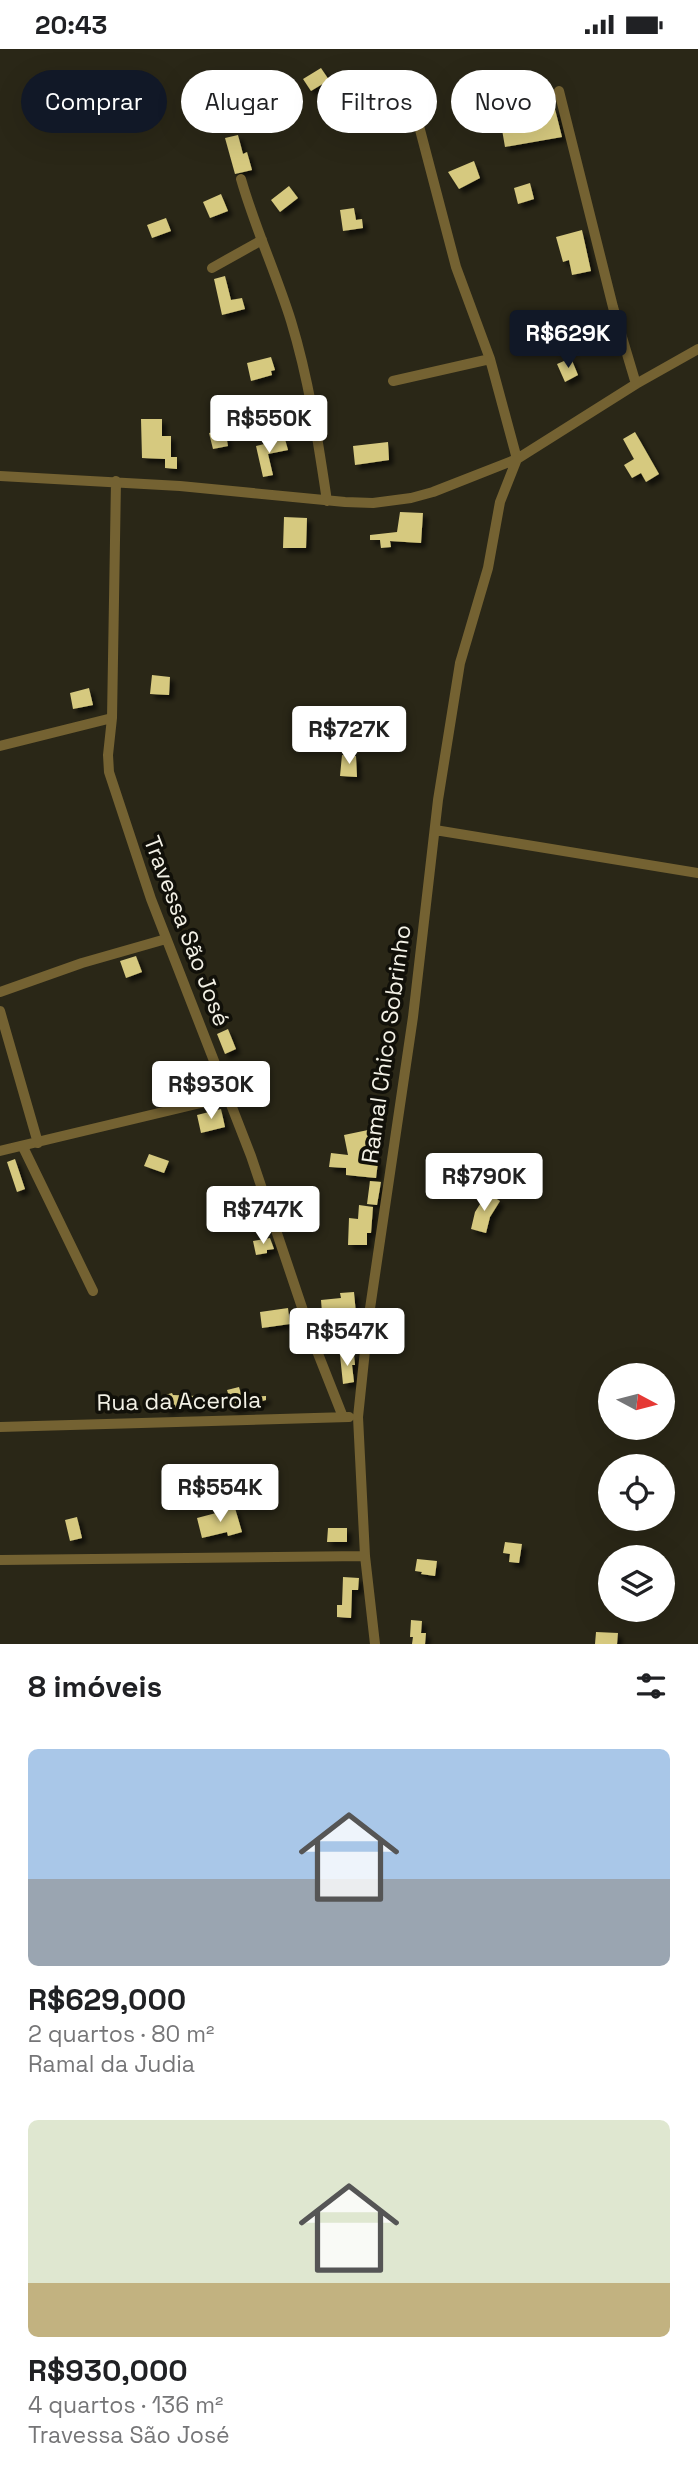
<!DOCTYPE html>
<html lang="pt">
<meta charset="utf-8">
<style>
body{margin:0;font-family:"Space Grotesk",sans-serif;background:#f2f2f2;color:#202124;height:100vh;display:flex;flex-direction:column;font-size:26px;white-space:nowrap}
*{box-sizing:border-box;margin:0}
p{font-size:23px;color:#757577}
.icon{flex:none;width:38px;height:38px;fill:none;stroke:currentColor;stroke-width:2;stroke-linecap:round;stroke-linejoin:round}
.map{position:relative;height:1595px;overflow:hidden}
.side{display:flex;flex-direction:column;background:#fff;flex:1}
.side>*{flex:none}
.banner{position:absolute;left:21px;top:21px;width:656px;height:63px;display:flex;gap:14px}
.needle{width:46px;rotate:97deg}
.buttons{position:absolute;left:598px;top:1314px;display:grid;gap:14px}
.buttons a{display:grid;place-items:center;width:77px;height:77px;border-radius:50%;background:#fff;box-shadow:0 7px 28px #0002;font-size:35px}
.price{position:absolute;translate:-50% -60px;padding:0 16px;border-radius:7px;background:#fff;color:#222;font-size:23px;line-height:46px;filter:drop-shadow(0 2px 4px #0008)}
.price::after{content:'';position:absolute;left:50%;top:42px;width:21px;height:16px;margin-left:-10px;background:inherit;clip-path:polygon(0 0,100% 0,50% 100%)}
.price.active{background:#111827;color:#fff}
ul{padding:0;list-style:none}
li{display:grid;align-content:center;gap:14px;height:371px;padding:0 28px}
li span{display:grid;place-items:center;height:217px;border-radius:10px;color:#555}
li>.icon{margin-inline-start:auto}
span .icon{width:126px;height:126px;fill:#fffc;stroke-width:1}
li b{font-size:30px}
h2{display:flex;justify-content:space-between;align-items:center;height:84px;padding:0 28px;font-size:30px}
.tag{padding:0 24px;border-radius:32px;background:#fff;box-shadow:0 7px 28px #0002;font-size:24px;line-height:63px}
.tag.active{background:#111827;color:#fff}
.status{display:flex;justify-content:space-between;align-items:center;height:49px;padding:0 35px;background:#fff;direction:ltr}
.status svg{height:19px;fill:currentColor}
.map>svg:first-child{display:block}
.building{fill:#d6c97f;filter:url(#shadow)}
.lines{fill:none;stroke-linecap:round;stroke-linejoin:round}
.street{stroke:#746232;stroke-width:10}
.labels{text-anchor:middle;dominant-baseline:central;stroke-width:7;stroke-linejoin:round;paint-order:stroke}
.street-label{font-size:23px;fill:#f3f1e6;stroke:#111009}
</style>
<div class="status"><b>20:43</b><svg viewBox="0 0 49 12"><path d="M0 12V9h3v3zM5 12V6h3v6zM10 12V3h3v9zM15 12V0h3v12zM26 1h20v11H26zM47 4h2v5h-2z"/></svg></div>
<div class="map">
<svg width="698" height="1595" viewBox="0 0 698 1595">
<defs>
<filter id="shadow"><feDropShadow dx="4.5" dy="4.5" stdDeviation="2" flood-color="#0009"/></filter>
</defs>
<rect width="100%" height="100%" fill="#2a2717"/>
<!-- building -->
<path class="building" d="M321,19L329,31L311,42L303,30Z
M555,60L562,88L505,98L500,69Z
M238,86L243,105L247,103L252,121L235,125L225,89Z
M474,112L480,129L459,140L448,123Z
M530,134L534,150L518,155L514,139Z
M289,137L298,149L280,163L271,151Z
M221,145L228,162L210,169L203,153Z
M354,159L356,171L362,170L363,179L343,182L340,161Z
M166,169L171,182L152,189L147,176Z
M582,181L591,222L572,226L569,211L563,213L556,188Z
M225,227L231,251L242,249L245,260L222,266L214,230Z
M545,269L555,291L545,296L535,275Z
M271,308L275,321L271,322L272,326L251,332L247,314Z
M571,309L578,326L565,333L557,315Z
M141,370H162V387H171V408H177V420L165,419V410L142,409Z
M225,381L228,397L213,400L209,384Z
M635,383L659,425L646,433L641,424L632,429L624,416L634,410L623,390Z
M285,390L288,401L268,405L273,426L263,428L256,397Z
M388,393L389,411L355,416L353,397Z
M400,463L423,464L421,494L390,492L391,498L381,499L380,491H370V486L397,483Z
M284,468L307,469L306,499H283Z
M152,626L170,628L169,646L150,645Z
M89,639L93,656L73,660L70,644Z
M342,706L356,707L357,728L340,727Z
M136,907L142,923L126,929L120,912Z
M228,980L236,1000L225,1005L217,985Z
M221,1060L225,1078L201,1084L197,1066Z
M368,1081L375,1112L378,1113L376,1129L346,1126V1119L329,1118L331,1104L348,1106L344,1086Z
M149,1105L169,1112L164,1124L144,1117Z
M15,1110L25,1140L17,1143L7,1113Z
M370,1132L381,1133L377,1156L367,1155Z
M487,1144L500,1152L490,1168L486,1184L471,1180L475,1163Z
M255,1151L259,1166L234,1172L231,1157Z
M359,1156L373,1158L371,1184H367V1196H348L349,1169L358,1170Z
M270,1189L274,1200L267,1201V1204L256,1206L253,1192Z
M354,1243L357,1276L330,1280L328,1264H322L321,1251L341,1249L340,1244Z
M288,1259L290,1275L262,1279L260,1263Z
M354,1305L355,1316H352L354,1333L343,1335L340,1306Z
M239,1338L242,1348L266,1347V1351L233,1361L227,1341Z
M172,1344L173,1346L198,1347V1359L177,1358L166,1362L161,1347Z
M235,1459L242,1483L228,1487L227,1483L202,1489L197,1469Z
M77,1468L82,1489L70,1492L65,1471Z
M328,1479H347V1493H327Z
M505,1493L522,1495L519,1514L509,1513L510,1505L503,1504Z
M417,1510L437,1512L435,1527L421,1525L422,1523L415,1522Z
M343,1528L359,1529L358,1541H352L351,1569L337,1568V1556H342Z
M411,1571L422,1572L421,1584H426L425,1595H412L413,1588H410Z
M596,1583L618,1584L617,1595H595Z"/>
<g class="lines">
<!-- street -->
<path class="street" d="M559,42L613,258L636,335
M241,130C255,179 276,224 291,272C309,331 318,392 327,452
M212,219L262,191
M393,332L490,310
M0,427L180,437L345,453L373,454L411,449L433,443L517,410L636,335L698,300
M116,432L112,669L108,706L109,723L151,850L251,1107L315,1297L343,1368
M0,697L112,669
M435,781L698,824
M0,943L82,914L166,890
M0,962L38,1094
M23,1098L93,1242
M0,1102L226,1048
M0,1378L349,1368
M0,1511L365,1507
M375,1595L365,1507L358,1368L368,1273L413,968L438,751L460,614L488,519L500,453L517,410L490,310L456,218L413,54"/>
</g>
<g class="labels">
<!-- street labels -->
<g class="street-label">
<text transform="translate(187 882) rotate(69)">Travessa São José</text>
<text transform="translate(386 995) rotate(-82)">Ramal Chico Sobrinho</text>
<text transform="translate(179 1352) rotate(-1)">Rua da Acerola</text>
</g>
</g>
</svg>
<div class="buttons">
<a><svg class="needle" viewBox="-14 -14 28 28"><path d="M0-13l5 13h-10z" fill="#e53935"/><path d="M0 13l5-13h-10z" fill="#757577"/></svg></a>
<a><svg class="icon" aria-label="locate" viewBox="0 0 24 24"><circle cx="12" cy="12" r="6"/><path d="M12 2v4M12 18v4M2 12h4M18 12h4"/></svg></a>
<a><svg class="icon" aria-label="layers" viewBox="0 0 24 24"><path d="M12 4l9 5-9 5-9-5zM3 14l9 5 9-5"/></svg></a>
</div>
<b class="price active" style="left:568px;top:321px">R$629K</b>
<b class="price" style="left:269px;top:406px">R$550K</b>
<b class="price" style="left:349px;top:717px">R$727K</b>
<b class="price" style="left:211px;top:1072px">R$930K</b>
<b class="price" style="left:484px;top:1164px">R$790K</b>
<b class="price" style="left:263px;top:1197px">R$747K</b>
<b class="price" style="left:347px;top:1319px">R$547K</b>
<b class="price" style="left:220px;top:1475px">R$554K</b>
<div class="banner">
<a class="tag active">Comprar</a>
<a class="tag">Alugar</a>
<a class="tag">Filtros</a>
<a class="tag">Novo</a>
</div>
</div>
<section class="side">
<h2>8 imóveis<svg class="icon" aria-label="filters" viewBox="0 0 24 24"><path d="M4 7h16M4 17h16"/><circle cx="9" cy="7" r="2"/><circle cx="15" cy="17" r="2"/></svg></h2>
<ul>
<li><span style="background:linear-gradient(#a9c7e8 60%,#9aa5b1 0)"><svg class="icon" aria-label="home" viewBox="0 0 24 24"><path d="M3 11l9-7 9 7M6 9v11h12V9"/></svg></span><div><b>R$629,000</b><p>2 quartos · 80 m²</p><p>Ramal da Judia</p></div></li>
<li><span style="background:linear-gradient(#dfe7d0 75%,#c2b280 0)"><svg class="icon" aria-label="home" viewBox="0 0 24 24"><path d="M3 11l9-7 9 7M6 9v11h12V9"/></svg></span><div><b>R$930,000</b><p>4 quartos · 136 m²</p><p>Travessa São José</p></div></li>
</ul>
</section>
